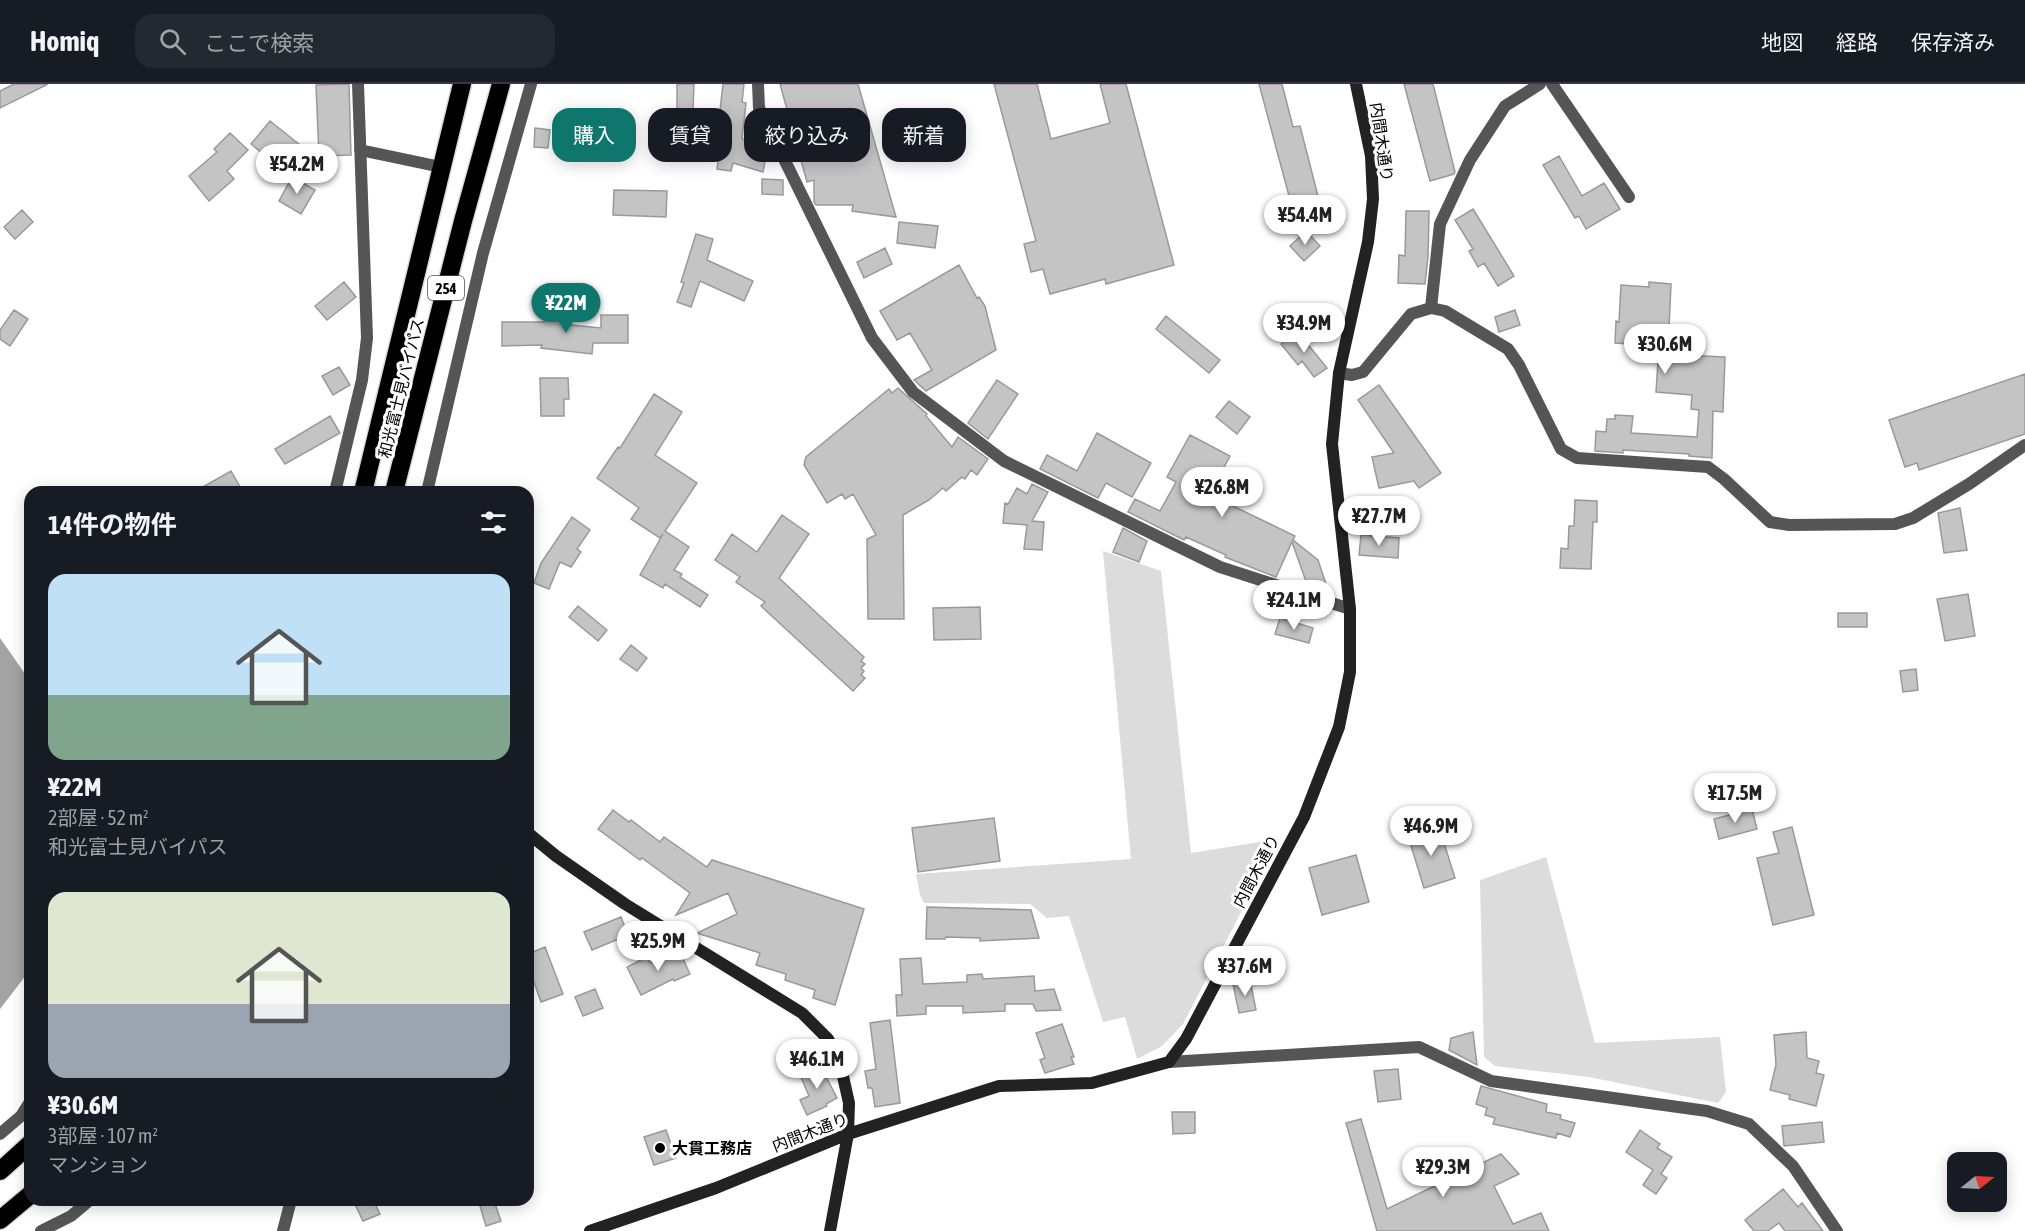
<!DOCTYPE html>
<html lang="ja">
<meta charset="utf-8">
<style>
body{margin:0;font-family:"Asap Condensed","Noto Sans JP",sans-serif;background:#242831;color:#f1f3f6;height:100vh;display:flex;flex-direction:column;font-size:22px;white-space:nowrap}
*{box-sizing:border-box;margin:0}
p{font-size:20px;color:#9ea1a6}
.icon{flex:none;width:33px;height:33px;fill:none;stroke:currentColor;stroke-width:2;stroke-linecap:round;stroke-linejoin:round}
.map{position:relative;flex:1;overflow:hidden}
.drawer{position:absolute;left:24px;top:402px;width:510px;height:720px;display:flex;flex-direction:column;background:#171b24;border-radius:18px;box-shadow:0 3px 15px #0003}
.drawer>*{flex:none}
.top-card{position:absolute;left:552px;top:24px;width:570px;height:54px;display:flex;gap:12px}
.needle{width:39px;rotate:72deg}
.buttons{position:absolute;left:1947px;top:1068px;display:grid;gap:12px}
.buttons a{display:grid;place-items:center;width:60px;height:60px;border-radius:12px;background:#171b24;box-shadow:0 3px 15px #0003;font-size:30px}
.price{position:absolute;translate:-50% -51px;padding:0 14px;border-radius:21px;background:#fff;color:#222;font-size:20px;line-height:39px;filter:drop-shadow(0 2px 3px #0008)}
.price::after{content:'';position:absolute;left:50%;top:36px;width:18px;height:14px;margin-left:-9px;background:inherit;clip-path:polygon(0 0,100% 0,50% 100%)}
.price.active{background:#0f766e;color:#fff}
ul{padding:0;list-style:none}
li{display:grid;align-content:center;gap:12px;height:318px;padding:0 24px}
li span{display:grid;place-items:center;height:186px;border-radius:18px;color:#555}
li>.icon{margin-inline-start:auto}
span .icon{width:108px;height:108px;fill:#fffc;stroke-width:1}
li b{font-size:26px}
h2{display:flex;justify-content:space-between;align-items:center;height:72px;padding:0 24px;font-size:26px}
.tag{padding:0 21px;border-radius:18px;background:#171b24;box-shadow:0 3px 15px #0003;font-size:21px;line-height:54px}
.tag.active{background:#0f766e;color:#fff}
header{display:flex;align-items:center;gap:36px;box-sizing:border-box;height:84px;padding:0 30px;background:#171b24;border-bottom:2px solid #363941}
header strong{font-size:28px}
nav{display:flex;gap:33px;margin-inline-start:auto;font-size:21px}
.search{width:420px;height:54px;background:#242831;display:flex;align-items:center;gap:15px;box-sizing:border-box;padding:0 21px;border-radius:18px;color:#9ea1a6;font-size:22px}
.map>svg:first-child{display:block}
.green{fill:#dcdcdc}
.water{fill:#a3a3a3}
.building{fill:#c4c4c4;stroke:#999;stroke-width:1.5}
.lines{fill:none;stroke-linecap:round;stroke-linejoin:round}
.highway-casing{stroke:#dbdbdb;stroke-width:21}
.street{stroke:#555;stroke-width:12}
.secondary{stroke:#222;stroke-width:12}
.highway{stroke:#000;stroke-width:18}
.poi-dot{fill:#000;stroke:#fff;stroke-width:2}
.labels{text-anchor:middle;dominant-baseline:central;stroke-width:6;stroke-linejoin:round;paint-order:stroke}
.shield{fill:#fff;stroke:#4c4c4c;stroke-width:1.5}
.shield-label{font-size:15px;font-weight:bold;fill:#000}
.street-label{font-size:16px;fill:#000;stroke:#fff}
.poi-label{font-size:16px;font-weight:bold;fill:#000;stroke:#fff;text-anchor:start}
</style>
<header>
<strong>Homiq</strong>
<div class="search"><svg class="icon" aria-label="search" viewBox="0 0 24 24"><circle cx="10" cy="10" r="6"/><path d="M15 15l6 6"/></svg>ここで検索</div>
<nav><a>地図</a><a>経路</a><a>保存済み</a></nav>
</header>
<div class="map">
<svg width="2025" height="1147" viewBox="0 0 2025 1147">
<rect width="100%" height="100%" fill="#fff"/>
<!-- green -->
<path class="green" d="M1103,467L1161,487L1191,769L1279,755L1183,940L1162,962L1137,975L1125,933L1103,938L1069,832L1047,834L1030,820L924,819L920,811L916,790L1131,775Z
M1546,773L1595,959L1720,953L1726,1008L1718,1019L1589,993L1495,982L1484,973L1480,796Z"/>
<!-- water -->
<path class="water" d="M0,554L30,597V886L0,925Z"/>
<!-- building -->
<path class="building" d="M14,0H48L0,24V7Z
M349,0L351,71L319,72L316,1Z
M677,0H694L693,26H677Z
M723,0H744L742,18L746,19L742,55L768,62L763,88L733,79L731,87L717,85L724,36L719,35Z
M780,0H858L896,133L852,127L853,121H816L814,118V96L807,98Z
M994,0H1037L1051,55L1110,39L1100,0H1126L1174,181L1106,200L1105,195L1050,210L1043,185L1031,188L1024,160L1036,157Z
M1259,0H1282L1293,43L1300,42L1319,116L1292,123Z
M1404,0H1433L1455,88L1454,90L1430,97Z
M664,34H681L680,51L663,50Z
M270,37L314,72L268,74L251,60Z
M535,44L550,46L548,64L534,63Z
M230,49L248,66L227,87L234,95L209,117L189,92L217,68L214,65Z
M1559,72L1582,112L1604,99L1620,125L1586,145L1579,132L1575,134L1543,81Z
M292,93L315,106L301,130L279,117Z
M762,95L783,96V111L762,110Z
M614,106L667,107L666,133L613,131Z
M1473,125L1514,192L1498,202L1484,179L1478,183L1469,167L1473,165L1455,136Z
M22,126L33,138L15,155L4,143Z
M1406,127H1429L1428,173L1425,200L1398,199L1399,171L1405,172Z
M899,138L938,142L935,164L897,159Z
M1306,147L1320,162L1304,177L1290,162Z
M696,150L713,155L707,176L753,197L744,217L700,197L691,223L677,218L684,199L681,198Z
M885,164L892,180L864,194L857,178Z
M959,181L977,214L979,213L985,222L996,266L926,307L914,296L932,286L910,249L897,256L880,227Z
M344,198L356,213L327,236L315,222Z
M1649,198L1671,200L1669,244L1684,246L1682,271L1725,273L1723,328L1713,327L1712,374L1689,372V370L1623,366V369L1595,367L1596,347L1606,348L1607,335H1615V331L1633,332L1631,349L1697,353L1699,326L1691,325L1692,311L1656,308L1659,262L1615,259L1616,237L1619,238L1621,201L1649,203Z
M14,226L28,235L10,262L0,255V246Z
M1515,226L1520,241L1499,248L1495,233Z
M601,231H628V259H593L592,270L541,264L542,261L502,262V238H544L545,234L572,237L571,241L601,244Z
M1166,232L1220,276L1209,289L1156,245Z
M1297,247L1327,284L1314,293L1302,277L1298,281L1281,260Z
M339,283L350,301L333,311L322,292Z
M2025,290V350L1919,386L1917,379L1905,383L1889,336Z
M540,294H568L569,315H564V332H541Z
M997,296L1018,310L988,355L968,339Z
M1379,301L1441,389L1419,404L1414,397L1379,404L1372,373L1394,369L1358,316Z
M898,304L927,330L926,332L952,363L958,353L988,375L977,391L971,386L965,395L962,393L946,407L943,404L929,416L903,431L904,535H868L867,455L876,451L853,410L845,415L842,410L827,419L804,381L806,373L889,305L892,309Z
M654,310L682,328L655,371L697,399L665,447L689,463L674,486L682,490L680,493L708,511L700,523L665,500L663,504L640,491L663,450L660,454L631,435L639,424L597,394L618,363L620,364Z
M1229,317L1250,333L1237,350L1216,333Z
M330,332L340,349L285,380L275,365Z
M1097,349L1151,379L1132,413L1106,399L1098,414L1040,385L1047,371L1077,387Z
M1190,351L1230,372L1210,409L1233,422L1295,452L1293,456L1318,476L1327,503L1318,506L1308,503L1292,458L1276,493L1225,473L1226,471L1186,453L1184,456L1128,428L1135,415L1160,427L1176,398L1167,393Z
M231,387L243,408H194Z
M1032,400L1048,408L1032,437L1044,438L1042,466L1024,465L1027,441L1003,439L1005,419L1008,420L1017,404L1027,410Z
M1575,416L1597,417V438H1593L1591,485L1560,484L1561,464L1568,465L1569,442H1574Z
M1960,424L1967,466L1944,469L1938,429Z
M782,431L809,450L779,494L864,573L861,577L865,580L861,584L864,587L861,591L865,594L853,607L761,522L765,518L736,498L740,493L715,476L732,450L757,468Z
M572,433L590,446L577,465L581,468L571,483L560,478L549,505L534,499L541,479Z
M1123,444L1147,457L1139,478L1113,468Z
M1361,451L1399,454L1398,474L1359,471Z
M1968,510L1975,552L1945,557L1937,515Z
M578,522L607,546L598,557L569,533Z
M980,523L981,555L934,556L933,524Z
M1838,529H1867V543H1838Z
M1280,534L1313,544L1309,559L1275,550Z
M631,561L647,574L637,587L620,575Z
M1916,585L1918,606L1903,608L1900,587Z
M1752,725L1757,745L1719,755L1714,735Z
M613,726L629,738L631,736L660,758L664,753L707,783L712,776L864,825L835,921L813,914L815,906L785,896L786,890L756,881L760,869L697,849L737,830L728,809L676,831L690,809L642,774L640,776L598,745Z
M994,734L1000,777L918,788L912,744Z
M1439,743L1455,794L1424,804L1408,752Z
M1792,743L1814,831L1773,841L1757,774L1779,769L1773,748Z
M1356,771L1369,818L1322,831L1309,784Z
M927,823L1031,826L1039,854L980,857V854L946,853L945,855H926Z
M621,833L628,851L592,866L584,848Z
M545,863L563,910L541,918L528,881V870Z
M679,866L690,890L674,897L673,895L641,911L627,883L643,875H648L650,879Z
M921,874L923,900L967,898V891L982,890L983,895L1034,892L1035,907L1054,905L1061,926L1036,927L1033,920H1005V927L963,929V922H926V930L897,932L896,911H902L900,875Z
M1250,896L1256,926L1239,929L1233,900Z
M595,905L603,924L583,932L575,913Z
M890,936L900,1019L875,1023L872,1004H868L865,987L876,985L870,939Z
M1062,940L1074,973H1071L1074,980L1045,989L1040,976L1045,974L1036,949Z
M1473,948L1477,981L1449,966L1451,954Z
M1806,948L1807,974L1819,977L1816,989L1824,991L1816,1022L1789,1015L1790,1011L1770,1006L1776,981L1774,951Z
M820,981L837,1014L826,1020L827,1022L807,1031L800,1016L809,1012L800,991Z
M1398,985L1401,1015L1378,1018L1374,987Z
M1481,1002L1547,1020L1546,1028L1561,1031L1560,1035L1575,1039L1570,1053L1557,1049L1556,1054L1493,1040L1495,1034L1485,1031L1487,1024L1476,1020Z
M1172,1028H1195V1049L1173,1050Z
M1361,1035L1387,1125L1501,1070L1519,1090L1494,1102L1513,1140L1541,1129L1549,1147H1377L1346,1039Z
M1822,1038L1824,1058L1784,1062L1782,1042Z
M666,1046L676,1074L654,1081L644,1053Z
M1640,1046L1660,1060L1657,1064L1672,1073L1661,1090L1667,1094L1656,1110L1643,1101L1653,1086L1626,1068Z
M1783,1105L1798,1123L1802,1119L1823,1147H1785L1779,1139L1768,1147H1754L1745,1136Z
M353,1116H373L380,1130L363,1137Z
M494,1117L501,1137L486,1142L480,1122Z"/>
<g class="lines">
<defs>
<path id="highway" d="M363,408L462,0
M394,408L463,137L501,0
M0,1087L30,1060
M0,1136L30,1111"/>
</defs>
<!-- highway casing -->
<use href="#highway" class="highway-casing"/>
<!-- street -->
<path class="street" d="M758,0L759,24L872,254L913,308L1004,377L1220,483L1350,525
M1552,0L1629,113
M360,66L441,83
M1431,224L1440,140L1470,76L1505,22L1540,0
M1339,289L1352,291L1363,288L1411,230L1431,224L1445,227L1508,265L1519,281L1561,365L1577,374L1708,383L1724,395L1770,438L1789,441L1895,440L1913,434L1969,400L2025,361
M335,408L362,296L367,254L358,0
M427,408L483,169L531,0
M1169,978L1419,963L1491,997L1707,1027L1749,1040L1793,1082L1837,1147
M0,1050L21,1032L30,1018
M41,1147L71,1132L90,1116
M283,1147L291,1116"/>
<!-- secondary -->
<path class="secondary" d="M528,749L556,772L625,820L802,929L828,955L840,979L849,1019L848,1050L830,1147
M590,1147L716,1104L848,1050L999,1002L1092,999L1169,978L1186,955L1304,733L1339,643L1350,588V525L1332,360L1339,289L1368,158L1373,115L1371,72L1356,0"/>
<!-- highway -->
<use href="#highway" class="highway"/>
</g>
<!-- markers -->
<circle class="poi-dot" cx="660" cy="1064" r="6"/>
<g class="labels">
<!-- shield labels -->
<rect class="shield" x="428" y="192" width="36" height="24" rx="4.5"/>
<g class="shield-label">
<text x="446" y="204">254</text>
</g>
<!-- street labels -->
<g class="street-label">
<text transform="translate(1382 58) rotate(82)">内間木通り</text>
<text transform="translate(401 304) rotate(-76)">和光富士見バイパス</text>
<text transform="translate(1256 787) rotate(-62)">内間木通り</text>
<text transform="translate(810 1048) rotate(-21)">内間木通り</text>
</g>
<!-- poi labels -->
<g class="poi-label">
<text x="672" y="1064">大貫工務店</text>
</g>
</g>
</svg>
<div class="buttons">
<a><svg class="needle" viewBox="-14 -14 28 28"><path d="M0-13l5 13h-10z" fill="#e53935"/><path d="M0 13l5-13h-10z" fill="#9ea1a6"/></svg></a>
</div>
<b class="price" style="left:297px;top:111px">¥54.2M</b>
<b class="price" style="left:1305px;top:162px">¥54.4M</b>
<b class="price active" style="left:566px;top:250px">¥22M</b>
<b class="price" style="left:1304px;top:270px">¥34.9M</b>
<b class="price" style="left:1665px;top:291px">¥30.6M</b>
<b class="price" style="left:1222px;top:434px">¥26.8M</b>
<b class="price" style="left:1379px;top:463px">¥27.7M</b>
<b class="price" style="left:1294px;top:547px">¥24.1M</b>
<b class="price" style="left:1735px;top:740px">¥17.5M</b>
<b class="price" style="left:1431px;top:773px">¥46.9M</b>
<b class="price" style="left:658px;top:888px">¥25.9M</b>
<b class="price" style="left:1245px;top:913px">¥37.6M</b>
<b class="price" style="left:817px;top:1006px">¥46.1M</b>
<b class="price" style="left:1443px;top:1114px">¥29.3M</b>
<div class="top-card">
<a class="tag active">購入</a>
<a class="tag">賃貸</a>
<a class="tag">絞り込み</a>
<a class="tag">新着</a>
</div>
<section class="drawer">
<h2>14件の物件<svg class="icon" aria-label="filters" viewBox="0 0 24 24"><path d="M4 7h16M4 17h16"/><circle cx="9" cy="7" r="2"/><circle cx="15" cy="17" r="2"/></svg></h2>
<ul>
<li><span style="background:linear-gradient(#bfe0f5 65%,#7fa58c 0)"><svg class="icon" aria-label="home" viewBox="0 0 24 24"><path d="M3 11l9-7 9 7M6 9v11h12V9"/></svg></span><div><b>¥22M</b><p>2部屋 · 52 m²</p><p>和光富士見バイパス</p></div></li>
<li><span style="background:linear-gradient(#dfe7d0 60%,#9aa5b1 0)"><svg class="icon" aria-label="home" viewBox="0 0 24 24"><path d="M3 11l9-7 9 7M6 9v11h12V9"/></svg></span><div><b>¥30.6M</b><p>3部屋 · 107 m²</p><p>マンション</p></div></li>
</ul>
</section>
</div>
